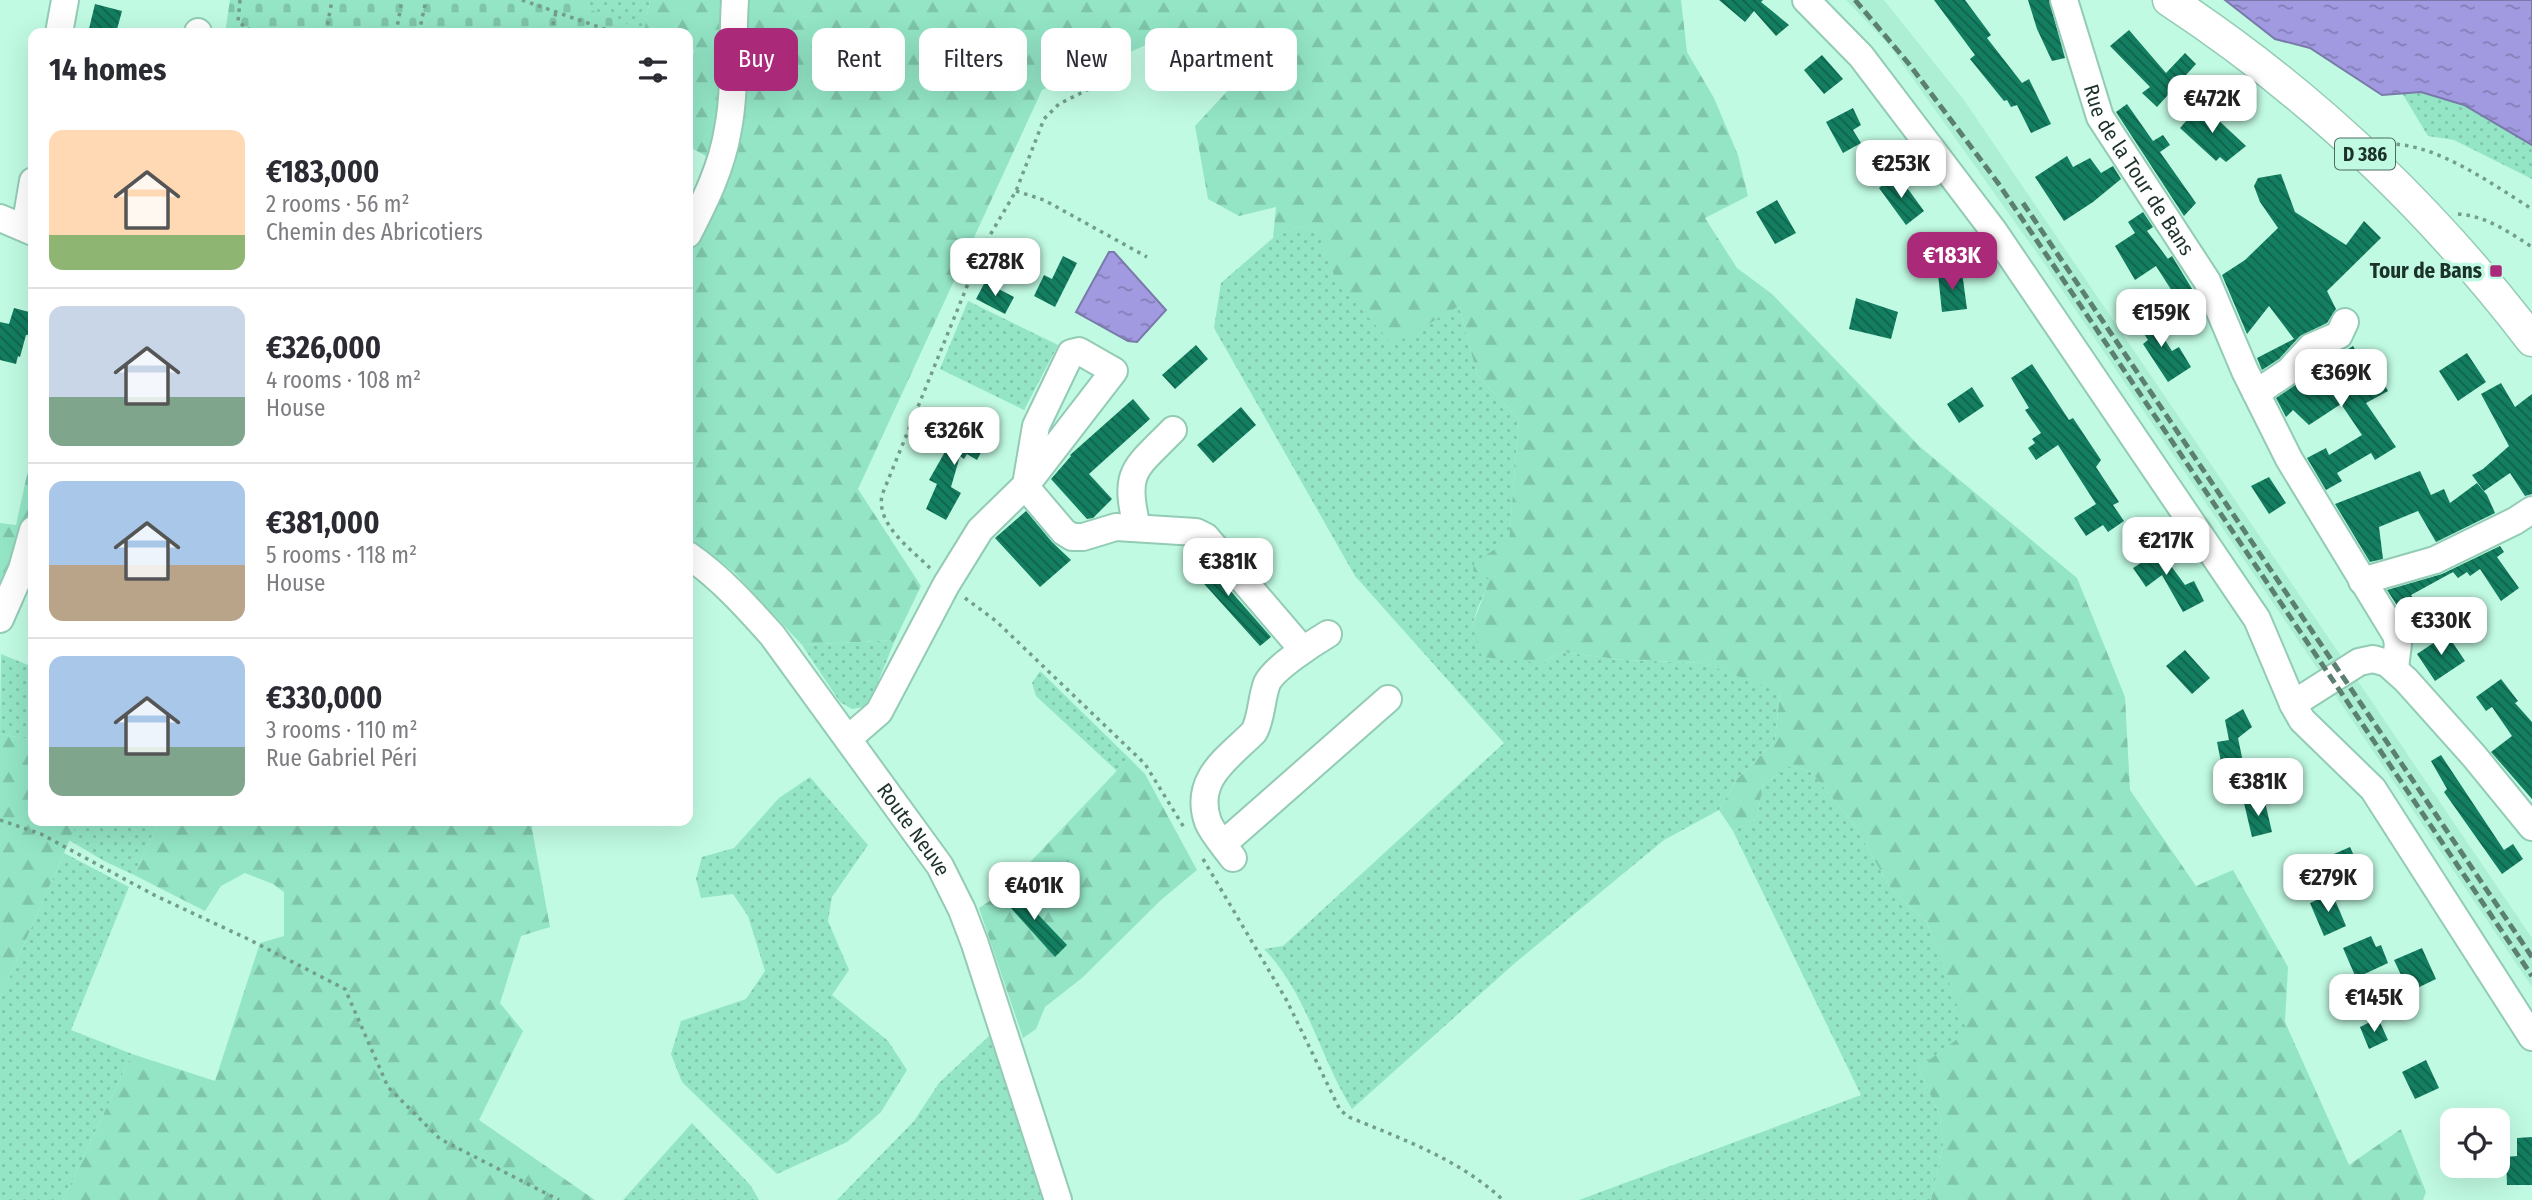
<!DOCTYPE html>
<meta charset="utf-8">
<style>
body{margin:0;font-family:"Fira Sans Condensed",sans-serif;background:#f7f7f7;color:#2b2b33;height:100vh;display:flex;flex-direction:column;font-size:26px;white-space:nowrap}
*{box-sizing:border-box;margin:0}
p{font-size:23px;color:#7c7c81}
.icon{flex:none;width:38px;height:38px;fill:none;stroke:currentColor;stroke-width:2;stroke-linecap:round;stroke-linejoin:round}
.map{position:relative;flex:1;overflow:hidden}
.sheet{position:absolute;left:28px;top:28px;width:665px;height:798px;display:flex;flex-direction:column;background:#fff;border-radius:14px;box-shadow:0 7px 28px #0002}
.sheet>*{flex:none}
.banner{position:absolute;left:714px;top:28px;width:665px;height:63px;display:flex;gap:14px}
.fabs{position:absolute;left:2440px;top:1108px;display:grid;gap:14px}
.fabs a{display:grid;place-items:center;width:70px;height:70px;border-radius:14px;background:#fff;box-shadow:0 7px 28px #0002;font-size:35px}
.price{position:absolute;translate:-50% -60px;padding:0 16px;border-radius:14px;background:#fff;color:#222;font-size:23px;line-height:46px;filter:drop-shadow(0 2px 4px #0008)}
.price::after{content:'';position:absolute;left:50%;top:42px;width:21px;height:16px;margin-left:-10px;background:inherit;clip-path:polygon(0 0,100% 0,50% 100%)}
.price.current{background:#aa2978;color:#fff}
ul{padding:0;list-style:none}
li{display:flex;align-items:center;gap:21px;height:175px;padding:0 21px}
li+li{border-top:2px solid #e1e1e2}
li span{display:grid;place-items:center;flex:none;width:196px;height:140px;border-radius:14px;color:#555}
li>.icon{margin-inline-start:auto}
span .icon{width:84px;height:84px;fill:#fffc;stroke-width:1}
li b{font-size:30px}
h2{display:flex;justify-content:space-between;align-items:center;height:84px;padding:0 21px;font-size:30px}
.pill{padding:0 24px;border-radius:14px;background:#fff;box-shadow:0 7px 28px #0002;font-size:24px;line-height:63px}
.pill.current{background:#aa2978;color:#fff}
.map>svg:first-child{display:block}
.built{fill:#adefd5}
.grass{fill:url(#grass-dots)}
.forest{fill:url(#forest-firs)}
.cemetery{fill:url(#cemetery-stones)}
.water{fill:url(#water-ripples);stroke:#797aaa;stroke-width:2}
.building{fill:url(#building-back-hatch)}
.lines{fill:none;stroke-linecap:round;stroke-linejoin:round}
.minor-casing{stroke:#93cbb5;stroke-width:30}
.major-casing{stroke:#93cbb5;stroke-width:35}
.path{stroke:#739d8c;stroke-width:3.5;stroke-dasharray:3.5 5;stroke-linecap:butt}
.minor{stroke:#fff;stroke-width:26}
.major{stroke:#fff;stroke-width:32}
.rail{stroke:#5b7f71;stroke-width:5;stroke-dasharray:10 5;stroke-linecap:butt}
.poi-dot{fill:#aa2978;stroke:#c0fae2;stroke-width:2.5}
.labels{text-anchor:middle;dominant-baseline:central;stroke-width:7;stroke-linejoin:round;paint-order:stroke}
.shield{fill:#c0fae2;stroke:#4c6d60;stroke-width:2}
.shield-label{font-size:19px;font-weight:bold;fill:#1b3129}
.street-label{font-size:21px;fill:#1b3129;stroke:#c0fae2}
.poi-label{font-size:21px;font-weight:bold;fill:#1b3129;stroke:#c0fae2;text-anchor:end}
</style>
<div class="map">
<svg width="2532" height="1200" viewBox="0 0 2532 1200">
<defs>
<pattern id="grass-dots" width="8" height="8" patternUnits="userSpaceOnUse" patternTransform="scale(1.75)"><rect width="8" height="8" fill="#93e5c6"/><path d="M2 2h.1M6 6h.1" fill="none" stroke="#7ec5aa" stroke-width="1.8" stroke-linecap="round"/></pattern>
<pattern id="forest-firs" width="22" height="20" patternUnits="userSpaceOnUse" patternTransform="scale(1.75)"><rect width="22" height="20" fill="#93e5c6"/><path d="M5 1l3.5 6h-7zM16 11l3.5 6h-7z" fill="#7ec5aa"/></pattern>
<pattern id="cemetery-stones" width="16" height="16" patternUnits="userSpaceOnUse" patternTransform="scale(1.75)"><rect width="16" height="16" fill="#93e5c6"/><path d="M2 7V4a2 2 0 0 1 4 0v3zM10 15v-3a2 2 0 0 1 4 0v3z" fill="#7ec5aa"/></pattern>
<pattern id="water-ripples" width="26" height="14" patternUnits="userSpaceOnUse" patternTransform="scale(1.75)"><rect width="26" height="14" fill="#a19ae1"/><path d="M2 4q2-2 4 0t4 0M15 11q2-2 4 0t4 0" fill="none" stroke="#827eb6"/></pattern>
<pattern id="building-back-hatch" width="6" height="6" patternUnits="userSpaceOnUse" patternTransform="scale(1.75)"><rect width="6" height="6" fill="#137e60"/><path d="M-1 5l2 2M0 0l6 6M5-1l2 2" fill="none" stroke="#10624b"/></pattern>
</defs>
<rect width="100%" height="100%" fill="#c0fae2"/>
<!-- built -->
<path class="built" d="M1846,0H1884L1964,100L2532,938V987L2044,263L1889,45Z"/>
<!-- grass -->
<path class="grass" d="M589,0H650L644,31L587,9Z
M2421,92L2464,105L2532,145V179L2454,140L2428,136L2402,93Z
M1298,226L1320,234L1337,281L1459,306L1477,375L1519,420L1509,540L1478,607L1472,626L1542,663L1562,652L1624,660L1704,663L1780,692L1775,741L1737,779L1719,810L1664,840L1515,963L1352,1109C1320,1058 1307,993 1264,949L1283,946L1504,743L1355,576L1214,328L1221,283L1273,238Z
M968,301L1058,345L1024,410L940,369Z
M895,640L871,699L863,707L852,709L840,702L802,645Z
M1,654L33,667V740L0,734Z
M1040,671L1129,758L1117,771L1036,696L1032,683Z
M1791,765L1811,772L1855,826L1891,889L1927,923L1968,1032L1918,1068L1940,1116L1943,1146L1931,1200H1579L1861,1095L1733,831L1757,818L1763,785Z
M810,777L868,845L832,897L828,921L849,970L832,995L888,1041L907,1070L881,1112L847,1142L777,1174L682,1082L671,1054L681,1021L746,999L765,971L748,916L733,894L701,898L696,879L702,857L734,848L779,798Z
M78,821H159L134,875L104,861L69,840Z
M64,853L129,887L71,1030L132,1054L63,1200H0V999Z
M990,1035L1044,1200H837L914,1121L939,1083Z
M692,1123L751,1186L759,1200H623Z"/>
<!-- forest -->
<path class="forest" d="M650,0H1681L1687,52L1714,98L1738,155L1748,196L1705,218L1737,268L1772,294L1919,446L2077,578L2125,697L2130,790L2196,886L2233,870L2288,967L2285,1022L2349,1165L2401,1129L2426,1192L2423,1200H1931L1943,1146L1940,1116L1918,1068L1967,1032L1927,923L1891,889L1855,826L1811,772L1791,765L1763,785L1757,818L1733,831L1719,810L1737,779L1775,741L1780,693L1704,663L1624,660L1562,652L1542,663L1482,657L1472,626L1490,579L1473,571L1474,563L1509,540L1519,420L1477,375L1459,306L1393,345L1336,281L1319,234L1298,226L1273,238L1276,207L1239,216L1208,199L1195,126L1246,71L1167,36L1042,90L858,489L921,586L895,640L802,645L734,572L688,537V253L711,205L726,162L706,156L688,146V74L694,50L688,47V33H651L644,31Z
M33,447V509L0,603V523L16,525Z
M0,734L33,740V821H78L0,999Z
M1129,758L1145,774L1197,870L1161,900L1082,978L1045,1007L1036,1029L1023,1038L979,908L999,895Z
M159,821H533L532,829L550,927L521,936L500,1003L523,1031L479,1120L595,1200H63L132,1054L215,1081L260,943L284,936V892L273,884L245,873L221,886L205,911L134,875Z"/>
<!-- cemetery -->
<path class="cemetery" d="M230,0H589L588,9L651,33H225Z"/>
<!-- water -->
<path class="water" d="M2225,0H2532V145L2464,105L2421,92L2382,95L2310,48L2275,39Z
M1109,252H1114L1166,310L1137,342L1128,341L1076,312Z"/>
<!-- building -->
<path class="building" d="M1719,0H1763L1761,2L1789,25L1776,36L1754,11L1745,22Z
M1934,0H1965L1991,35L1987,38L2022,83L2029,79L2051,124L2031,133L2017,105L2011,107L2007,100L2004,101L1970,59L1975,55Z
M2028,0H2049L2065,58L2052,61L2037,29Z
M95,4L122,11L116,33H88Z
M2129,30L2166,73L2185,53L2196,64L2157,107L2142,93L2150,87L2110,46Z
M1822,55L1843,79L1824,94L1804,70Z
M2127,104L2153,141L2163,135L2170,145L2160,152L2196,203L2184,216L2116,112Z
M2201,104L2246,146L2226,162L2220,157L2216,161L2180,128Z
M1853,108L1861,125L1853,130L1861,143L1843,153L1826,122Z
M2067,156L2073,167L2090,158L2101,173L2113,166L2121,179L2093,202L2064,221L2035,177Z
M1897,174L1924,211L1906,225L1879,188Z
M2281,174L2295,212L2346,245L2364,221L2381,238L2327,291L2336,309L2327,323L2300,336L2279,359L2262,370L2257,358L2294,339L2269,306L2247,334L2222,275L2245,260L2278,228L2260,202L2254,186L2258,178Z
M1777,200L1796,233L1775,244L1756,212Z
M2143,212L2153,227L2147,231L2168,259L2162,263L2172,256L2194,292L2179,302L2156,266L2135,280L2115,246L2135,233L2128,222Z
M1063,256L1077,263L1055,307L1034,296L1044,275L1052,279Z
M1962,272L1967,309L1942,312L1938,274Z
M985,282L1014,297L1005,314L976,299Z
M1856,298L1898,312L1891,339L1849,329Z
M14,308L33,313L30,335H26L20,357L18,356L16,364L0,360V322L9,324Z
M2145,309L2172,351L2179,347L2191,367L2168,382L2143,344L2148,340L2133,317Z
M1196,345L1208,359L1175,389L1162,375Z
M2353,346L2362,362L2369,357L2388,391L2366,403L2396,447L2375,460L2371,453L2337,473L2342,481L2326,490L2307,458L2326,448L2329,455L2362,435L2341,404L2309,425L2293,410L2286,417L2276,398L2300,382L2320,360L2338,352L2339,355Z
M2467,353L2486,382L2458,401L2439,371Z
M2032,364L2069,420L2073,418L2101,460L2096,467L2119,502L2113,505L2124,521L2108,532L2103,525L2086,536L2074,518L2096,504L2058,445L2036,460L2028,448L2035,443L2032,439L2041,433L2025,410L2029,408L2011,378Z
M2501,383L2515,407L2532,394V494L2525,496L2510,473L2484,491L2472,475L2483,469L2509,446L2481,394Z
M1972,387L1984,406L1959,423L1947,404Z
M1133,399L1150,419L1089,474L1112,499L1093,518L1087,519L1051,479L1071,456L1070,455Z
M1241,407L1256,425L1213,463L1197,445Z
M962,417L980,427L978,432L989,437L977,460L967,454L964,459L960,456L951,487L961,493L946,520L926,509L937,484L929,480L950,443Z
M2420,471L2431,495L2444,489L2450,503L2477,483L2487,495L2495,513L2436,542L2418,511L2379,527L2383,559L2370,562L2335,504Z
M2269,477L2286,503L2269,514L2251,486Z
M1026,511L1052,542L1071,560L1040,587L995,538Z
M2152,540L2185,585L2194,581L2204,601L2183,612L2162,575L2146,587L2133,568L2144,561L2137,551Z
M2500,546L2504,552L2497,557L2519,588L2501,601L2480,569L2470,576L2467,572L2458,578L2453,572L2411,595L2413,598L2398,607L2387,590L2442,574Z
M1193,548L1271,637L1260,646L1197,576L1200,573L1184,556Z
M2447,634L2465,661L2435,681L2417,654Z
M2185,650L2210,678L2192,694L2166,666Z
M2501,679L2518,701L2515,703L2532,722V799L2491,752L2512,736L2492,707L2486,711L2476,697Z
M2243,709L2252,727L2238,738L2244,767L2223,772L2217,742L2229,740L2225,720Z
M2441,755L2504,850L2513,844L2523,859L2502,874L2444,792L2447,789L2431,761Z
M2264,798L2272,832L2252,837L2244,803Z
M2350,847L2364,878L2341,889L2327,857Z
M1012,887L1067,945L1055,957L1001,897Z
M2332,893L2346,926L2324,936L2310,903Z
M2371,936L2376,947L2381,945L2388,963L2356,978L2343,948Z
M2422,948L2436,979L2409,992L2394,960Z
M2378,1018L2388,1040L2369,1049L2360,1027Z
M2426,1060L2439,1088L2415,1099L2402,1072Z
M2532,1137V1185H2507L2506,1157L2517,1156V1138Z"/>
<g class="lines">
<defs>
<g id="minor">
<path d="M1806,0L1861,56L1993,230L2257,619L2293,704L2302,720L2373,789L2532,1037"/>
<path id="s1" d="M2064,0L2100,117L2207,281L2245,371L2289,459L2396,635L2398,644L2395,668"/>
<path d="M59,33L65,0"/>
<path d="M198,33V32"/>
<path d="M0,218L33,232"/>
<path d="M25,228L33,181"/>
<path d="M688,234C705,201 722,167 728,129C736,87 732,43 735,0"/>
<path d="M2256,393L2289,371L2311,347L2339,335L2345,322"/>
<path d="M1137,527C1123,470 1135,469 1173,430"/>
<path id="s2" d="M688,555C720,577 746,606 772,635L940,866L962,910L975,944L1058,1200"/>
<path d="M2362,581L2435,560L2515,521L2532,510"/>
<path d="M0,619L22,569L33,530"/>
<path d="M2293,704L2359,662L2373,659L2387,663L2406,680L2474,756L2532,827"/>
<path d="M849,738L879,712L946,585L980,530L1026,485L1114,371L1079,351L1071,353L1036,426L1026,485L1030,492L1064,532L1072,537H1083L1116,527L1196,532L1206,537L1303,650"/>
<path d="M1223,844L1388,699"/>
<path d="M1233,858C1225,847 1213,834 1208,822C1193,779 1228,758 1254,732C1262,717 1261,699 1267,683C1274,668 1313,643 1328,634"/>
</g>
<path id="major" d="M2169,0C2309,92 2430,207 2532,340"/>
</defs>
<!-- minor casing -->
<use href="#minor" class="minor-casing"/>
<!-- major casing -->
<use href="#major" class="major-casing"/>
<!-- path -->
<path class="path" d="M240,0L238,22L255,33
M522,0L616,33
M326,33L332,0
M396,33L402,0
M419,33L426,0
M551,33L556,12
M2388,144C2436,143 2492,184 2532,209
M1016,191L1044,200L1147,257
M2458,214C2486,216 2509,232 2532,247
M930,568C911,549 876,525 882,495L983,247L1016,191L1044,119L1059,104L1089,89
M965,598L996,621L1145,764L1185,829
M0,820L41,834L156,896L248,939L345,989L388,1087L440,1139L559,1200
M1203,859L1287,1001L1340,1110L1349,1117C1404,1140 1459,1159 1503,1200"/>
<!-- minor -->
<use href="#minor" class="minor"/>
<!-- major -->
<use href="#major" class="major"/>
<!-- rail -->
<path class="rail" d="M1855,0L1909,64L1998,183L2532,976
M2023,203L2532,957"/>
</g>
<!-- markers -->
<rect class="poi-dot" x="2489" y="264" width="14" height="14" rx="3.5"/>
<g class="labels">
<!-- shield labels -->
<rect class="shield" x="2335" y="138.5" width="60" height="31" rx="5"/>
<g class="shield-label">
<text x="2365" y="154">D 386</text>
</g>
<!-- street labels -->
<g class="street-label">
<text stroke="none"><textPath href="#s1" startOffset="187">Rue de la Tour de Bans</textPath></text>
<text stroke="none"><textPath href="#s2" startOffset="357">Route Neuve</textPath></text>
</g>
<!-- poi labels -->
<g class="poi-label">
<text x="2482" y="271">Tour de Bans</text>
</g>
</g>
</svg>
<div class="fabs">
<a><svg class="icon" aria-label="locate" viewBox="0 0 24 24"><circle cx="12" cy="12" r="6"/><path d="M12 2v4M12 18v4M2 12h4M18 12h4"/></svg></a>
</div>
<b class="price" style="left:2212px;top:135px">€472K</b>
<b class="price" style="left:1901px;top:200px">€253K</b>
<b class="price current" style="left:1952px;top:292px">€183K</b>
<b class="price" style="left:995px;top:298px">€278K</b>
<b class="price" style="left:2161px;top:349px">€159K</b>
<b class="price" style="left:2341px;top:409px">€369K</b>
<b class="price" style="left:954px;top:467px">€326K</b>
<b class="price" style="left:2166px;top:577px">€217K</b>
<b class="price" style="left:1228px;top:598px">€381K</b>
<b class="price" style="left:2441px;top:657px">€330K</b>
<b class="price" style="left:2258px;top:818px">€381K</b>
<b class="price" style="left:2328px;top:914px">€279K</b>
<b class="price" style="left:1034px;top:922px">€401K</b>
<b class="price" style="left:2374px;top:1034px">€145K</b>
<div class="banner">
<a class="pill current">Buy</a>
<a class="pill">Rent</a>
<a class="pill">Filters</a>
<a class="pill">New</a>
<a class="pill">Apartment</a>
</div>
<section class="sheet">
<h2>14 homes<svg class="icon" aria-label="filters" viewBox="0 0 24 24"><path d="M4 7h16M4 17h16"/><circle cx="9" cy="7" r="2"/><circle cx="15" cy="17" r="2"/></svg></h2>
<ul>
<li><span style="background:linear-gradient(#ffd9b3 75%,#8fb573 0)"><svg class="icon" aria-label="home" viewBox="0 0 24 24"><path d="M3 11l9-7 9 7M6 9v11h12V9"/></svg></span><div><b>€183,000</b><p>2 rooms · 56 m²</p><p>Chemin des Abricotiers</p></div></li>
<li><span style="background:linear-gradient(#c9d6e8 65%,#7fa58c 0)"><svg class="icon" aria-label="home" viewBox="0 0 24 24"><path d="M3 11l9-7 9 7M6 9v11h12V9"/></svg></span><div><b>€326,000</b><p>4 rooms · 108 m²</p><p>House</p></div></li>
<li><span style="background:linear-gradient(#a9c7e8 60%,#b9a48a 0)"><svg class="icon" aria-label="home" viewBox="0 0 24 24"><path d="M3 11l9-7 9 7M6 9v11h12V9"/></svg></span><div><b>€381,000</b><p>5 rooms · 118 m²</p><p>House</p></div></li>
<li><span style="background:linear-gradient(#a9c7e8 65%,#7fa58c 0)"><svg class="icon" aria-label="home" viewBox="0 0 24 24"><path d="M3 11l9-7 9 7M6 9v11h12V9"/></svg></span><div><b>€330,000</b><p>3 rooms · 110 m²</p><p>Rue Gabriel Péri</p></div></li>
</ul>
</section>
</div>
